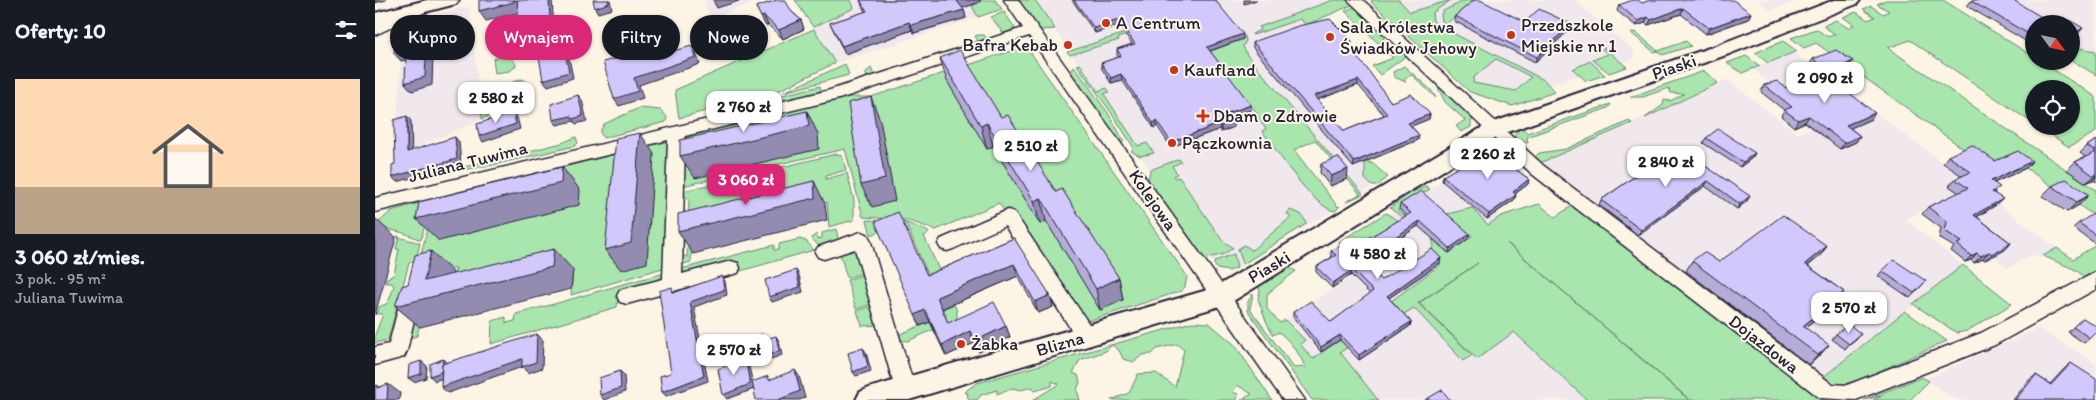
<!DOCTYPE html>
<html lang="pl">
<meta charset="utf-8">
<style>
body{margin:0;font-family:Itim,sans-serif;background:#20242c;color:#f1f3f6;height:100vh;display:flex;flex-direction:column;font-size:19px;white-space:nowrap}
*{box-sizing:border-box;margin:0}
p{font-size:16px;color:#9ea1a6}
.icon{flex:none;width:28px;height:28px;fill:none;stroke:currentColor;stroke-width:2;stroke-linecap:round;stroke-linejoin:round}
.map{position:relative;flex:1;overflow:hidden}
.side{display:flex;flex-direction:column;background:#171b24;width:375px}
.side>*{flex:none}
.hud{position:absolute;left:15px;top:15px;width:475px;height:45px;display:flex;gap:10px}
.needle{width:32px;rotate:123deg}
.controls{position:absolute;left:1650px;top:15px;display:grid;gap:10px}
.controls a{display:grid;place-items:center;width:55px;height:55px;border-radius:50%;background:#171b24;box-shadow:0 1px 4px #0004;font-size:25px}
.price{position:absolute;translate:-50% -42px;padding:0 11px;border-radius:10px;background:#fff;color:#222;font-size:16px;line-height:32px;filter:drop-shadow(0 1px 2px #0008)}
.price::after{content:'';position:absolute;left:50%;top:30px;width:15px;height:11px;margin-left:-8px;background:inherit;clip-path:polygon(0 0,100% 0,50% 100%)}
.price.on{background:#db2777;color:#fff}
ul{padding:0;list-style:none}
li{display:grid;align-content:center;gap:10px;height:265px;padding:0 15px}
li span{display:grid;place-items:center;height:155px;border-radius:0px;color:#555}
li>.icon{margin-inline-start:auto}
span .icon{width:90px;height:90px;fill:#fffc;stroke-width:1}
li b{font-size:21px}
h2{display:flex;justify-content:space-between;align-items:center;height:60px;padding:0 15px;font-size:21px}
.tag{padding:0 18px;border-radius:22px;background:#171b24;box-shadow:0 1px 4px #0004;font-size:18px;line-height:45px}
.tag.on{background:#db2777;color:#fff}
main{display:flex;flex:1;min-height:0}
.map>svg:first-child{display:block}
.built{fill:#f0e8ec}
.green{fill:#a9e6ad;stroke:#668474;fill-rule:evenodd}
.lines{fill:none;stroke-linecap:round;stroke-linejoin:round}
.minor-casing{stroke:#22223b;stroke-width:3}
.tertiary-casing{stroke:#22223b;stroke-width:4}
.minor{fill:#fcf5e5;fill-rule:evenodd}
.tertiary{fill:#fcf5e5;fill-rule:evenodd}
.wall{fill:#b5acd8;stroke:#22223b;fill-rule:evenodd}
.shaded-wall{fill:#948cb0;stroke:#22223b}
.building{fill:#d3c8fb;stroke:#22223b;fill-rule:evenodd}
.poi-dot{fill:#c8321e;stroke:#fcf5e5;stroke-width:2}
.labels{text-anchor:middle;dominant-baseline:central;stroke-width:4;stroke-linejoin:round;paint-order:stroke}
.poi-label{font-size:18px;fill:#22223b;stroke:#fcf5e5;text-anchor:start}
.street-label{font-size:18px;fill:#22223b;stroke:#fcf5e5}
</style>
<main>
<section class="side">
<h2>Oferty: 10<svg class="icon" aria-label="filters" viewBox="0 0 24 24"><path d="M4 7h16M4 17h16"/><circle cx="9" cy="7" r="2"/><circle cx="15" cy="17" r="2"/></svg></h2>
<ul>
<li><span style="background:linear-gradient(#ffd9b3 70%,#b9a48a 0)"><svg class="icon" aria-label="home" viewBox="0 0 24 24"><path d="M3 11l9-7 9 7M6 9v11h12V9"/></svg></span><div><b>3 060 zł/mies.</b><p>3 pok. · 95 m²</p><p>Juliana Tuwima</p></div></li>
</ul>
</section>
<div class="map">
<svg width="1721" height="400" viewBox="0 0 1721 400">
<rect width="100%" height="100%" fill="#fcf5e5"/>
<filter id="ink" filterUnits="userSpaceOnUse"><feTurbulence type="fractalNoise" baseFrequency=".02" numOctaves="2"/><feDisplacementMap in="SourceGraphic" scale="10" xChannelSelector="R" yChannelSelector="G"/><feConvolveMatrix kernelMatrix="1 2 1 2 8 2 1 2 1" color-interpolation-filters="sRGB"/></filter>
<g filter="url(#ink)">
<!-- built -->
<path class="built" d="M329,0H376L377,3L336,19Z
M476,0H604L614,14L460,63L438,27L479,8Z
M660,0H958L963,5L926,18L982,85L939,101L1006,181L985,194L860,42L840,49L963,207L862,268L854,271L842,269Z
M1024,0H1199L1259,51V59L1140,95L1089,85L1014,18L1034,12Z
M1382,0H1425L1396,10Z
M1598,0H1721V75L1696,60V24H1659Z
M94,6L107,119L20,157L28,23Z
M1418,53L1435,64L1682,248L1664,258L1658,254L1633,268L1555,207L1531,220L1588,265L1446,379L1165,163L1325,93L1352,79L1423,134L1447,123L1377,69Z
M1076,175L1126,216V220L1368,400H1003L959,345L938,359L906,323L976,277L951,253L1045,196Z
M1664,328L1721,364V400H1581L1550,379Z"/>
<!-- green -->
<path class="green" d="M420,0H476L479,8L438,27Z
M604,0H620L627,9L603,17L597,6L605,2Z
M643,0H660L680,29L665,30Z
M958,0H973L977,5L931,25L925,19L878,35L877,34L885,30L884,27Z
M997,0H1024L1035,12L1076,0L1057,13L1058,21L1066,27L1169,80L1180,92L1137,106L1095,92L996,2ZM1121,59L1156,77L1141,91L1098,83L1099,77Z
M1091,0H1099L1071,24L1067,21L1066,14L1068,11Z
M1511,0H1568L1659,57V61H1665L1721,97V132L1694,147L1663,126H1696V89H1659V124L1535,40L1513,48L1721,190V217L1635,157L1614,167L1441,43L1429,48L1416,38L1441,29L1453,37L1460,34L1448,26L1461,20L1473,28L1479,25L1468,17L1481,12L1493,20L1500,17L1488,9L1496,6L1508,14L1514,11L1502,4Z
M979,7L1009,35L1008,42L1004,44L970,11Z
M629,12L640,28L629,34L616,17Z
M811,13L864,38L870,36L871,41L868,46L872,55L988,194L971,202L985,194L940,140L919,150L963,207L965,206L960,211C938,208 901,149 887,131L891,129L882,117V113L866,92L752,35L743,38L744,40L695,55L692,52Z
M439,29L460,63L399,93L304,118L300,90Z
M1260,32L1283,51L1311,41L1316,46L1287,55L1282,51L1279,52L1256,33Z
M603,35H609L613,39L496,77H492L490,73L496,68L499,75L603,41L600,36Z
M1408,41L1422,51L1393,63L1380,53Z
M651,46L812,276L810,287L806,291L703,324L624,203L561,230L531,220L488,217L470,149L294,189L291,267L196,295L198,269L49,306L42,336L30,339L41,297L77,282L81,268L67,271L46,255L59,199L472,97H496Z
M1229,47V48L1252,67L1234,73L1218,60L1233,54L1227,49Z
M1704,48L1721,51V75L1696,60V52Z
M1016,49H1022L1031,56L1005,75L997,66L1018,58L1011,51Z
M132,54L141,64L140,67L134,71L120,73L118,59Z
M1371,56L1385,66L1367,73L1352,63Z
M1215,61L1230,75L1211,81L1198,69Z
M470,64L474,75L409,92Z
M705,64L723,91L732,88L734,92L729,94L763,146L772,143L779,153L765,156L756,151L759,148L738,115L702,65Z
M699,66L733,113L749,141L746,143L696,73Z
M1029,66L1056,90L1061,98L1037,75L1028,79L1031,82L1019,77L1018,72Z
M1329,71L1343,83L1270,118L1288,105L1289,100L1295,101L1309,94L1296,93L1294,88L1268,97H1255Z
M146,79L151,81L153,99L107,119L106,110L122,104L121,95L130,93V85Z
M1061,84L1100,119L1096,121V127L1086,132L1081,126L1090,120L1070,102Z
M445,86L446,92L396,104L395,98Z
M1236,104L1233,108L1152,137L1153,143L1140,139V134L1147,127L1152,133Z
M264,108L286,110L292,117L291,122L228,138L225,132L229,124Z
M1254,121L1257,123L1165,163L1160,157L1164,153L1191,149Z
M201,137L203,143L200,146L109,167L68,172L187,143Z
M1118,144L1133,148L1446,392L1451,400H1315L1132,243L1314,400H1212L1139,332L1102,359L1044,303L1103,263L1043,303L1097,355L1088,361L1039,308L965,352L1003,400H937L873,311V301L878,294L875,309L919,368L930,367C925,354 915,341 904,332L898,335C891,323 888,312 883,299L885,291L883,285L913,267L921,271L892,294V309L905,323L910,320L930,340L925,344L938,359L1066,264L1055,252L1059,246L1057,239L1073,253L1097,236L1091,230L1088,232L1068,215L1097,208L1113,225L1126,216L1164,204L1180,217L1197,206Z
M461,154L467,156L471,170L451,176V179L472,173L479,200V220L454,227L452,202L317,236L316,262L301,266L302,254L312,257L314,199L304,192Z
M804,159L806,162L797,166L802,174L798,176L800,178L804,177L847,240L858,248L849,254L829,259L773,180L775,170Z
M990,162L997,163L1013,177L1002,186H997L990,179Z
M1051,186L1055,189L1023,210L1038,223L1036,224L1015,208L1035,193Z
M56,200L46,240L29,233L0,226L16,211Z
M915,210L926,214L931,222V224L868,264L863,249L869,245L877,250L916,217L912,214Z
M1011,213L1026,223L1031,236L1021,227L989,245L969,248L964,242Z
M492,220L530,222L552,231L554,233L549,236L582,311V317L580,320L533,341L524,340L523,335L571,315L530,222L496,235Z
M461,229L464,242L446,248L436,238L442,234L443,239L447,238V233Z
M8,233L45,243L41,260L34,263L13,340L0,343V335L8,314H2L4,307L13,303L19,286L17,283H11L12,278L19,275L24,249H21L24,236L0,242Z
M425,239L431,241L439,250L362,272L307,274L302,270L399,245V250L404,249V244Z
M1721,245V270L1709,277L1701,270L1668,256L1682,248L1698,259Z
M482,249L491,266L485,268L487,273L472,278L464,250Z
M859,254L862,268L854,271L842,269L839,264L840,261Z
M1588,265L1637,304L1592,331L1582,333L1538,304Z
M290,273L280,283L243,295L242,307L116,344L117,321L131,317V323L140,321L141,314C191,302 240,285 290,273Z
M493,273L499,297L494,299L495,305L481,309L472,280Z
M501,305L506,325L487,326L482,311Z
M1530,311L1572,341L1482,381L1463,385L1446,379Z
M817,322L834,323L860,345L897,400H866L877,394L862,385L858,392L863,394L862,400H736L754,393L763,374L781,373L800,387L809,350L802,344L782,349L777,354L767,355L759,362L748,359L744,350L737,345L731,351L705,360L698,373L703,375L705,382L702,390L705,400H658L684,384L677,381V386L660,391L657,387L646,390L637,388L622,394V390L606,395L602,400H594L592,395L593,393L589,392L602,383Z
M1547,377L1554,381L1535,400H1498L1509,395L1489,400Z"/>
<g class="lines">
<defs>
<path id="minor" d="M629,0H643L930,400H908L654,36L464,99L310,136L307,274L356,261L363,263L365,268L363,273L356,275L252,304L245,302L242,296L245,290L288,279L293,140L0,212V198L455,90L648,28Z
M973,0H988L1169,166L1457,384L1472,385L1606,333L1721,272V289L1620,345L1481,400L1445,398L1157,174Z
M45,5L52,9L50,12L0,35V24Z
M633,210L639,212L718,330L721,336L718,342L711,344L704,342L630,226L578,249L572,251L566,249L563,244L566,239Z
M486,232L492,234L495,239L540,389L537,395L530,398L523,395L520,389L480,249L449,259L443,257L440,252L443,247Z
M36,285L43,288L45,293L32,351L29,357L0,365V347L14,344L27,293L29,288Z"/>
<path id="tertiary" d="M52,0H84L81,4L0,25V13Z
M1459,0H1485L1482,4L1354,54L1127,134L855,303L534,400H481L485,392L494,388L839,288L1113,124L1340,46Z"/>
</defs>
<!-- minor casing -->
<use href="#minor" class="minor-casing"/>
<!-- tertiary casing -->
<use href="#tertiary" class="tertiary-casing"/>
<!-- minor -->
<use href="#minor" class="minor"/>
<!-- tertiary -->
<use href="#tertiary" class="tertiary"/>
</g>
<!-- wall -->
<path class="wall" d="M485,0H605V2L587,8L589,10L591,18L539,33L537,30L470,54L455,23L490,12Z
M697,0H840L868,39L835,51L876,110L856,117L859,127L846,132L845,129L796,147L782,126L779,128L747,80L736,83L727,69L726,63L744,57L742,55V49L757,44L744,25L720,33Z
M1596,1L1659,24V46L1592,6Z
M1267,3L1376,13L1373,19L1331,34L1306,14L1273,25L1270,23L1261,26L1242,11L1244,5Z
M381,7L417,12L426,20L429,29L408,39L393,25L391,26Z
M1080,16L1195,29L1160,62L1079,21Z
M977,41L976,46L971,47L1016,102L1055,114L1054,119L1036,126L1044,135L1043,140L978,167L878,48V42ZM983,85L1009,115L969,131L942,100Z
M565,58L626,117L744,278L748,300L725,310L671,221L665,224L618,146L612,149L572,81Z
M1438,59L1474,66L1457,75L1479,88L1472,91L1496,119L1475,128L1485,136L1481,142L1465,149L1430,122L1419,127L1406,116L1409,110L1386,92L1389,85L1424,89L1452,77L1435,64Z
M1331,138L1380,153L1377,158L1365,167L1328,143Z
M1721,140V182L1718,180L1711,183L1692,170L1700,162L1710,157L1705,153L1712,146Z
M1302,147L1372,201L1362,209L1330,186L1263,235L1224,205L1226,200Z
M1573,156L1620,161H1657L1651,168L1619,183L1621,205L1602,217L1636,243L1630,250L1610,260L1608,259L1599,263L1596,260L1590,262L1576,251L1579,247L1564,238L1566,228L1547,214L1553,207L1584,193L1574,186L1580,179L1587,176L1568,163Z
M1131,162L1154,179L1153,184L1140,194L1141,195L1139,200L1112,219L1067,181L1068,176Z
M946,164L972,179L955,186L945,173Z
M1677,186L1714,195L1704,205L1692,212L1667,196Z
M1025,204L1093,239L1074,253L1043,226L988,263L1006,280L1065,263L1014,298L1036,322L1035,326L984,360L965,340L946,352L918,317V312L956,322L995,294L976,275L957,288L941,272V267L957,257L956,256V251L983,244L1032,216L1024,209Z
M1721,216V244L1698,228L1704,223Z
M639,238L678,307L663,313L643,276L567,309L573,323L631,326L635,337L604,352L599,343L571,356L555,322L545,326L552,275Z
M1452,246L1444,257L1433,266L1469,292L1460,303L1430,327L1445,355L1434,365L1311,271L1317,261L1344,262Z
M1507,271L1551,281L1535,298L1503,276Z
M1708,318L1715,338L1709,343L1693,332Z
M1461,334H1486L1470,349L1457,339Z
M1696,363L1721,400H1638L1654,380L1661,375L1675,384L1689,369Z"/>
<!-- shaded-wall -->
<path class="shaded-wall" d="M0,0H11L0,3Z
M139,0H142L146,12L111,21L104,11Z
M174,0H177L180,41L176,35Z
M233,0H235L237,9L223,13L220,8Z
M338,0H367L342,8Z
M584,0H605V2L585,9L582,1Z
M869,0H882L869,4Z
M1308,8L1306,14L1273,25L1276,20Z
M589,10L591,18L539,33L536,25Z
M1376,13L1373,19L1331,34L1334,28Z
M53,16L59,23L57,85L37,91L30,83Z
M389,16L393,25L391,26L386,17Z
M1273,17L1270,23L1261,26L1263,21Z
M426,20L429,29L408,39L404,30Z
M743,20L744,25L720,33L719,28Z
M356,22L367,45L341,53L336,44Z
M534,22L537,30L470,54L467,46Z
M1196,24L1195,29L1160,62L1162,57Z
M1708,28L1703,34L1696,38V35Z
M186,32L190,38L198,78L173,86L168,80Z
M868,34V39L832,52V47Z
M161,39L166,45L150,49L146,43Z
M977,41L976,46L967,49L968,44Z
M317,46L321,53L325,64L264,85L268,98L244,106L239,99L259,78Z
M31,50L38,58L26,61L19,53Z
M1478,61L1474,66L1452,77L1455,72Z
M746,74L747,80L736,83V78Z
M983,80V85L938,101L939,96Z
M1483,82L1479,88L1463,95L1468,88Z
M203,95L207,100L212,121L201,124L199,121L182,125L178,120Z
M496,97L505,120L520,201L497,207L486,185Z
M876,105V110L853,118V113Z
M432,111L443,134L444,149L320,178L305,156Z
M138,112L142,117L145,129L108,142L104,136Z
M1500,113L1496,119L1467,132L1471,125Z
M1055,114L1054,119L1032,128L1033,123Z
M32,116L36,121L37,158L32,152Z
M1434,116L1430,122L1419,127L1423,120Z
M782,121V126L779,128L778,123Z
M859,122V127L846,132V126Z
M612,123L618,146L612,149L606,126Z
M844,124L845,129L796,147V142Z
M265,133L279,154L272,263L246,270L230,250Z
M1044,135L1043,140L978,167L979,162Z
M1485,136L1481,142L1465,149L1469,143Z
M80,137L84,142L86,164L22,182L17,177Z
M1380,153L1377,158L1365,167L1368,162Z
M1657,161L1651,168L1610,187L1616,181Z
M187,167L205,190L204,205L64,241L41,219Z
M973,169L972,179L955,186L956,176Z
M1721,175V177L1718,180L1711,183Z
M1154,179L1153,184L1136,197L1138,192Z
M439,181L450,204L452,220L318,254L303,231Z
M1333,181L1330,186L1263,235L1266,230Z
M1141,195L1139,200L1112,219L1114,214Z
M1714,195L1704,205L1692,212L1702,202Z
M1375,196L1372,201L1362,209L1365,204Z
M666,198L671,221L665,224L659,201Z
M1628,199L1621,205L1593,222L1599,215Z
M0,218L21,238L0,315Z
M1045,221L1043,226L985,265V260Z
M1095,234L1093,239L1074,253L1075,248Z
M1636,243L1630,250L1610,260L1617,254Z
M1452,246L1444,257L1422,274L1430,264Z
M179,249L198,270L196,289L45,327L20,306L49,281L56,251L78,272L74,293Z
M1614,252L1608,259L1599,263L1606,256Z
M1602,253L1596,260L1590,262L1596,256Z
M1066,258L1065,263L1011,300L1012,296Z
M639,264L643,276L566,309L562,297Z
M421,270L424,275L428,292L397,302L394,297Z
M977,270L976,275L957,288L958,283Z
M347,276L350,281L352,295L319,307L333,381L291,396L287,392L329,376L315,302Z
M744,278L748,300L725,310L721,289Z
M1469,292L1460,303L1420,336L1428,326Z
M675,295L678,307L663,313L660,302Z
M550,310L555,322L545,326L540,315Z
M1036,322L1035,326L984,360V355Z
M631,326L635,337L604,352L600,341Z
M595,331L599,343L571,356L567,345Z
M162,334L168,340L167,368L153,373L147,367L73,393L66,387Z
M1486,334L1482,339L1470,349L1474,344Z
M965,335V340L946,352V347Z
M401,336L404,341L407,355L380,365L377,361Z
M1454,345L1445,355L1434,365L1443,355Z
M488,348L491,352L496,371L481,376L478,372Z
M370,358L373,362L379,389L352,399L348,395Z
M68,359L73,364V376L60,381L55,376Z
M46,361L52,366L51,378L39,382L33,378Z
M420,370L424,376L430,398L424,400H403Z
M245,371L249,375L250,392L229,400L225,395Z
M13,384L25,393L24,400H12L2,388V385L12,392Z"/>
<!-- building -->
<path class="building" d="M104,0H139V2L104,11Z
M142,0H174L176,35L186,32L194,72L168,80L161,39L146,43Z
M218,0H233L234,3L220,8Z
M402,0H410L417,12L426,20L404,30L389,16L386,17L381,7Z
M485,0H584L582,1L589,10L536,25L534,22L467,46L455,23L492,11Z
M699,0H840L868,34L832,47L876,105L853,113L859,122L846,126L844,124L796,142L782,121L778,123L746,74L736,78L726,63L746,56L742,49L760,44L743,20L719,28Z
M1099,0H1105L1150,22L1164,9L1196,24L1162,57L1080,16Z
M1258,0H1263L1267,3L1275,0H1358L1376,13L1334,28L1308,8L1276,20L1273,17L1263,21L1244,5Z
M1598,0H1638L1678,24H1659V37L1596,1Z
M53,16L50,77L30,83L31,50L19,53L22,23Z
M955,19L977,41L968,44L990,66L1016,102L1036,94L1055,114L1033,123L1044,135L979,162L878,42L923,26ZM983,80L1012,114L969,131L939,96Z
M1696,21L1708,28L1696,35V24H1692Z
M356,22L362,35L336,44L330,30Z
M317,46L321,57L259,78L263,91L239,99L228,62L268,51L270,58Z
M585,50L626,117L633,115L681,192L687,189L744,278L721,289L666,198L659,201L612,123L606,126L565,58Z
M1461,50L1478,61L1455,72L1438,59Z
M1468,71L1483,82L1468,88L1500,113L1471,125L1485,136L1469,143L1434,116L1423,120L1409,110L1417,107L1389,85L1402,81L1411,88L1418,85L1424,89Z
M203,95L208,116L197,119L196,116L178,120L176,104Z
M496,97L510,179L486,185L473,103Z
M432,111L434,126L305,156V140Z
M138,112L141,124L104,136L102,124Z
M32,116V152L80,137L82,159L17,177V165L20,164L19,120Z
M1343,129L1380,153L1368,162L1331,138Z
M265,133L256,243L230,250L241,138Z
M1721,140V151L1712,146Z
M1597,145L1620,161L1643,151L1657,161L1616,181L1625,187L1617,192L1628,199L1599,215L1636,243L1617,254L1614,252L1606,256L1602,253L1596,256L1582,244L1587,242L1570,231L1572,222L1553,207L1593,188L1580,179L1596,172L1573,156Z
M1118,147L1132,158L1128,160L1154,179L1138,192L1141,195L1114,214L1068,176Z
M1302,147L1375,196L1365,204L1333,181L1266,230L1226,200Z
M1721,152V175L1719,176L1700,162Z
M963,157L973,169L956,176L946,164Z
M187,167L186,183L41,219L44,202Z
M1691,179L1714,195L1702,202L1677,186Z
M439,181L440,198L303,231V214Z
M1046,191L1095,234L1075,248L1045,221L985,260L1006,280L1057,249L1066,258L1012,296L1036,322L984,355L965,335L946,347L918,312L936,301L956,322L998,291L977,270L958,283L941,267L961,255L956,251L970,243L974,247L981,242L983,244L1036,213L1025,204Z
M523,212L552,275L639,238L675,295L660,302L639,264L562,297L573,323L619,302L631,326L600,341L595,331L567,345L550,310L540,315L500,222Z
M1718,214L1721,216V235L1704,223Z
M1408,215L1452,246L1430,264L1469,292L1428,326L1454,345L1443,355L1317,261L1329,252L1344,262Z
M179,249L177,267L20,306L27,286L33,284L40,255L56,251L49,281Z
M1519,260L1551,281L1539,293L1507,271Z
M421,270L425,287L394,297L390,280Z
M347,276L349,290L315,302L329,376L287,392L285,376L296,373L284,291L297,287L298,293Z
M1708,318L1721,326V332L1715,338L1698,327Z
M1474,324L1486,334L1474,344L1461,334Z
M162,334L161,362L147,367V359L66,387L67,364Z
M387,334L388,340L401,336L404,351L377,361L372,340Z
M488,348L493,366L478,372L473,353Z
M370,358L375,384L348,395L343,369Z
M68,359L66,372L55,376V364Z
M46,361V374L33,378L34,365Z
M1696,363L1721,379V400H1640L1661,375L1676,385Z
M420,370L425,391L403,400H381L377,382L393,376L394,380Z
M245,371L246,388L225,395L224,378Z
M13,384L12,400H0V386L2,385V388Z
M1067,390L1075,400H1050Z"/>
</g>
<!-- markers -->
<g class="poi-dot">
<circle cx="731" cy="23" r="5"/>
<circle cx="1136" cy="35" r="5"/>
<circle cx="955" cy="37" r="5"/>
<circle cx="693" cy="45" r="5"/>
<circle cx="799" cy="70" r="5"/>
<path d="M825.5 108.5h5v5h5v5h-5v5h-5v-5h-5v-5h5z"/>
<circle cx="797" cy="143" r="5"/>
<circle cx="586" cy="344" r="5"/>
</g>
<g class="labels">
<!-- poi labels -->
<g class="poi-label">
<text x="741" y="23">A Centrum</text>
<text x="1146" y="25">Przedszkole<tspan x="1146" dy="21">Miejskie nr 1</tspan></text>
<text x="965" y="27">Sala Królestwa<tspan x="965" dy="21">Świadków Jehowy</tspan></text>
<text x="683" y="45" text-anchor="end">Bafra Kebab</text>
<text x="809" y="70">Kaufland</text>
<text x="838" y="116">Dbam o Zdrowie</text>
<text x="807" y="143">Pączkownia</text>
<text x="596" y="344">Żabka</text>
</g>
<!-- street labels -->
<g class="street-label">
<text transform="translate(1299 67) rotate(-19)">Piaski</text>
<text transform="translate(93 162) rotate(-14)">Juliana Tuwima</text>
<text transform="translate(778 200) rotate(55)">Kolejowa</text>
<text transform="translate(894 267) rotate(-31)">Piaski</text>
<text transform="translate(685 344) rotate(-16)">Blizna</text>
<text transform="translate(1389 344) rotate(38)">Dojazdowa</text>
</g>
</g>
</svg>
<div class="controls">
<a><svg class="needle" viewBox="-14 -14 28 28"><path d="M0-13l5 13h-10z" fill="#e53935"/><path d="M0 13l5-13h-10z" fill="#9ea1a6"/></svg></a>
<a><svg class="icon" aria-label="locate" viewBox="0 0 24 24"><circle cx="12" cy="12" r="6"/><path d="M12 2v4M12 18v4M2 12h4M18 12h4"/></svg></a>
</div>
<b class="price" style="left:1450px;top:104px">2 090 zł</b>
<b class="price" style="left:121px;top:124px">2 580 zł</b>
<b class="price" style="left:369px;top:133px">2 760 zł</b>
<b class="price" style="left:656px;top:172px">2 510 zł</b>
<b class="price" style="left:1113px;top:180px">2 260 zł</b>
<b class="price" style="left:1291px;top:188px">2 840 zł</b>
<b class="price on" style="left:371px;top:206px">3 060 zł</b>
<b class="price" style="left:1003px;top:280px">4 580 zł</b>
<b class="price" style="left:1474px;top:334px">2 570 zł</b>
<b class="price" style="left:359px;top:376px">2 570 zł</b>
<div class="hud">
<a class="tag">Kupno</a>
<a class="tag on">Wynajem</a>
<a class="tag">Filtry</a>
<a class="tag">Nowe</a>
</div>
</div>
</main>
